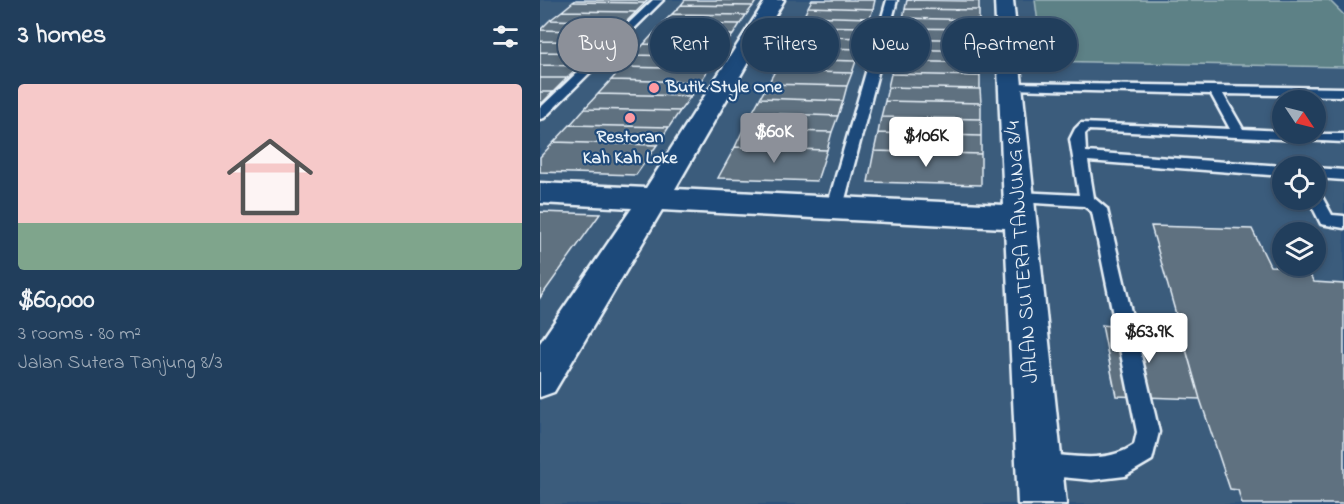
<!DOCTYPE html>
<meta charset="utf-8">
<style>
body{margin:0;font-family:"Indie Flower",sans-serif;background:#294562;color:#f1f3f6;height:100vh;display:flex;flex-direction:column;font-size:22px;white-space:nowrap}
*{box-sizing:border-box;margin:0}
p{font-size:20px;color:#a2aebb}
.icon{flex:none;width:33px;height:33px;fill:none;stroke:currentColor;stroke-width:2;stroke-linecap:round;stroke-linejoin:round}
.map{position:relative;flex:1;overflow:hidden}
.drawer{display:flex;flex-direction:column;background:#213e5c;width:540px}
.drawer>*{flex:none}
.guide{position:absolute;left:18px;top:18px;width:570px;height:54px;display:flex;gap:12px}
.needle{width:39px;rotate:125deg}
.buttons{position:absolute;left:732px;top:90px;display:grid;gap:12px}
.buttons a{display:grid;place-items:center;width:54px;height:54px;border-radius:50%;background:#213e5c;box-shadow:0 3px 9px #0003,0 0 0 2px #3e5772;font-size:30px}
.price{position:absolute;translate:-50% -51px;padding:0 14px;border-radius:6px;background:#fff;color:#222;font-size:20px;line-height:39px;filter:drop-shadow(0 2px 3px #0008)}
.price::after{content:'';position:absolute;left:50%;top:36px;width:18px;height:14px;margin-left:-9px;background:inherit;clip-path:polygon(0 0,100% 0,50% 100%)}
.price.current{background:#8c9099;color:#fff}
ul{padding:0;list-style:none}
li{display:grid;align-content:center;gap:12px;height:318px;padding:0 18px}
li+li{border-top:2px solid #3e5772}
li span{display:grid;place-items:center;height:186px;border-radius:6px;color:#555}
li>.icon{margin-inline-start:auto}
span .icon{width:108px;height:108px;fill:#fffc;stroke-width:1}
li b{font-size:26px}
h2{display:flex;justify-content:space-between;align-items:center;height:72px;padding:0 18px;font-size:26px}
.tag{padding:0 21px;border-radius:27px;background:#213e5c;box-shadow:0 3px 9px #0003,0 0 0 2px #3e5772;font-size:21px;line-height:54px}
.tag.current{background:#8c9099;color:#fff}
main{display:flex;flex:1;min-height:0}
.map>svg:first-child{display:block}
.built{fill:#3b5b7c;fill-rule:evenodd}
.green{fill:#5d8186;stroke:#a2b9bf;stroke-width:1.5}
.building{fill:#5f7180;stroke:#e8f1f8;stroke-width:1.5}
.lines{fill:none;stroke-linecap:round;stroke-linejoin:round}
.lane-casing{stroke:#e8f1f8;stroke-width:5}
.street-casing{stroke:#e8f1f8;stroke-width:5}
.lane{fill:#1f4a7a;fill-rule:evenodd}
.street{fill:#1f4a7a;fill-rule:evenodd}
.poi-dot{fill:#ff9aa2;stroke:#1f4a7a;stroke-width:2}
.labels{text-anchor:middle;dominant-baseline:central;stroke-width:4.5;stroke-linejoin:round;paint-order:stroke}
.far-poi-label{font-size:18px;font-weight:bold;fill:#e8f1f8;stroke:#1f4a7a;text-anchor:start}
.street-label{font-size:21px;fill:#e8f1f8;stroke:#1f4a7a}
</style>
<main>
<section class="drawer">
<h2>3 homes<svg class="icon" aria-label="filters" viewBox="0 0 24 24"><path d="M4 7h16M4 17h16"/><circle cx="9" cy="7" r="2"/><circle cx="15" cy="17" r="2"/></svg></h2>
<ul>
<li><span style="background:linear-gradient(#f6c9c9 75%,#7fa58c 0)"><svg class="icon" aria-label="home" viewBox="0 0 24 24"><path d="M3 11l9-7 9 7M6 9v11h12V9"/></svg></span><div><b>$60,000</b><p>3 rooms · 80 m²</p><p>Jalan Sutera Tanjung 8/3</p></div></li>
</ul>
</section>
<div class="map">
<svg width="804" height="504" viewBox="0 0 804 504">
<rect width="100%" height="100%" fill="#2c527b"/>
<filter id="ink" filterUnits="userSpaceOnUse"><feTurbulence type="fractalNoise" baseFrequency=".0167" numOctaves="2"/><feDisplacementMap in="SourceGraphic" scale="12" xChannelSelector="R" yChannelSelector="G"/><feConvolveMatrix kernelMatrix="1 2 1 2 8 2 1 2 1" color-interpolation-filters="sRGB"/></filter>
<g filter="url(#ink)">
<!-- built -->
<path class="built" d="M0,0H496L503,61L804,68V504H0ZM742,100H776V134H742ZM742,166H776V200H742ZM742,232H776V266H742Z"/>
<!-- green -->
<path class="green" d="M495,0H789L804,15V67L503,61Z"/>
<!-- building -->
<path class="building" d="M36,0H108L105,3L33,2Z
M145,0H217L213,6L141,5Z
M272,0H335L333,9L268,7Z
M367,0L439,1V10L365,9Z
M33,2L105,3L96,12L22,11Z
M141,5L213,6L206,15L132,14Z
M268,7L333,9L330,18L264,16Z
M365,9L439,10V20L363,18Z
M22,11L96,12L86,22L10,20Z
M132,14L206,15L200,24L123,23Z
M264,16L330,18L326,27L258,26Z
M363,18L439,20V29L361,28Z
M10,20L86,22L76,32L0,30Z
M123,23L200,24L193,35L114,33Z
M258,26L326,27L323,38L253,36Z
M361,28L439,29V40L358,38Z
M0,30L76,32L65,42L0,41Z
M114,33L193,35L185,45L104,44Z
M253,36L323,38L320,49L247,47Z
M358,38L439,40L440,51L356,49Z
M0,41L65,42L53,53L0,52Z
M104,44L185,45L177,57L94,55Z
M247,47L320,49L316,61L241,59Z
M356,49L440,51V63L354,61Z
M0,52L53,53L41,66L0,65Z
M94,55L177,57L169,69L83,67Z
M241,59L316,61L312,73L235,71Z
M354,61L440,63V76L351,74Z
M0,65L41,66L27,78H0Z
M83,67L169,69L160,82L71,80Z
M235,71L312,73L307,86L228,84Z
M351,74L440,76V89L348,87Z
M0,78H27L13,92H0Z
M71,80L160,82L151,96L58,94Z
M228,84L307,86L303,101L220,98Z
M348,87L440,89L441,103L345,101Z
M0,92H13L0,105Z
M58,94L151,96L140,111L44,109Z
M220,98L303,101L298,116L212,113Z
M345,101L441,103V119L341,117Z
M44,109L140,111L129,127L30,125Z
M212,113L298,116L292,132L203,130Z
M341,117L441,119V136L338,133Z
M30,125L129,127L117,145L14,142Z
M203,130L292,132L287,150L195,147Z
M338,133L441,136V154L334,151Z
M14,142L117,145L96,175L0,172V157Z
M195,147L287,150L277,181L178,178Z
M334,151L441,154V185L328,182Z
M0,212L60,214L0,298Z
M611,226L712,229L730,266L765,267L774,282L804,284V504H702L698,490L690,489L660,399Z
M562,325L642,335L660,399L576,396Z"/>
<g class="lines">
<defs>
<path id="lane" d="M113,0H123L4,118L0,119V108Z
M347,0H357L303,207L300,211H290L287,207Z
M471,83L804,88V96L683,94L703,129L742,131V134H804V142L549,130L545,134L546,152L743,166L742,176L548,161L554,198L567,209L619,432L612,460L585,476L552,480L500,475L492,472L489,464L492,456L500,453C532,456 567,464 594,445L597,432L552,212L544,206L479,202L472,197L479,192L539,195L530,139L535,129L541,123L690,129L671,94L467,89V85Z
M776,168L804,170V180L776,178Z
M776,194L781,195L792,215L804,216V228L781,224L769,200H776Z"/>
<path id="street" d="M226,0H244L135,189L464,205L455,0H473L526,504H478L465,228L122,210L14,392L0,397V343L92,208L0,203V183L106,188Z"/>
</defs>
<!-- lane casing -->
<use href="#lane" class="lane-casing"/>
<!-- street casing -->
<use href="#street" class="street-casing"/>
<!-- lane -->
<use href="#lane" class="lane"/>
<!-- street -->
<use href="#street" class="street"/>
</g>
</g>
<!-- markers -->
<g class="poi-dot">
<circle cx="114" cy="88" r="6"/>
<circle cx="90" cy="118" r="6"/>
</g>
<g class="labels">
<!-- far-poi labels -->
<g class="far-poi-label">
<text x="126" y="88">Butik Style One</text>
<text x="90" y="138" text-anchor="middle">Restoran<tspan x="90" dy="21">Kah Kah Loke</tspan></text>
</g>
<!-- street labels -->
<g class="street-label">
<text transform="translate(483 252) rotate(-94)">JALAN SUTERA TANJUNG 8/4</text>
</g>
</g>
</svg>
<div class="buttons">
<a><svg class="needle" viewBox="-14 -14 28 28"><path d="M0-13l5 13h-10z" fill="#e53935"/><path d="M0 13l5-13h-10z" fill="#a2aebb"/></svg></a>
<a><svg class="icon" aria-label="locate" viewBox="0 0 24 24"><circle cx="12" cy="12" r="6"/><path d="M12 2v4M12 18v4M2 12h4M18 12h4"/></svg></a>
<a><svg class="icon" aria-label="layers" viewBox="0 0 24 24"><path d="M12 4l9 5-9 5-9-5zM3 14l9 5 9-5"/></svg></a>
</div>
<b class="price current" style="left:234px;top:164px">$60K</b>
<b class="price" style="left:386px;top:168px">$106K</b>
<b class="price" style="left:609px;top:364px">$63.9K</b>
<div class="guide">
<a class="tag current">Buy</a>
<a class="tag">Rent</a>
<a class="tag">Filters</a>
<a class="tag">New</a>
<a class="tag">Apartment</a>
</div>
</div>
</main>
